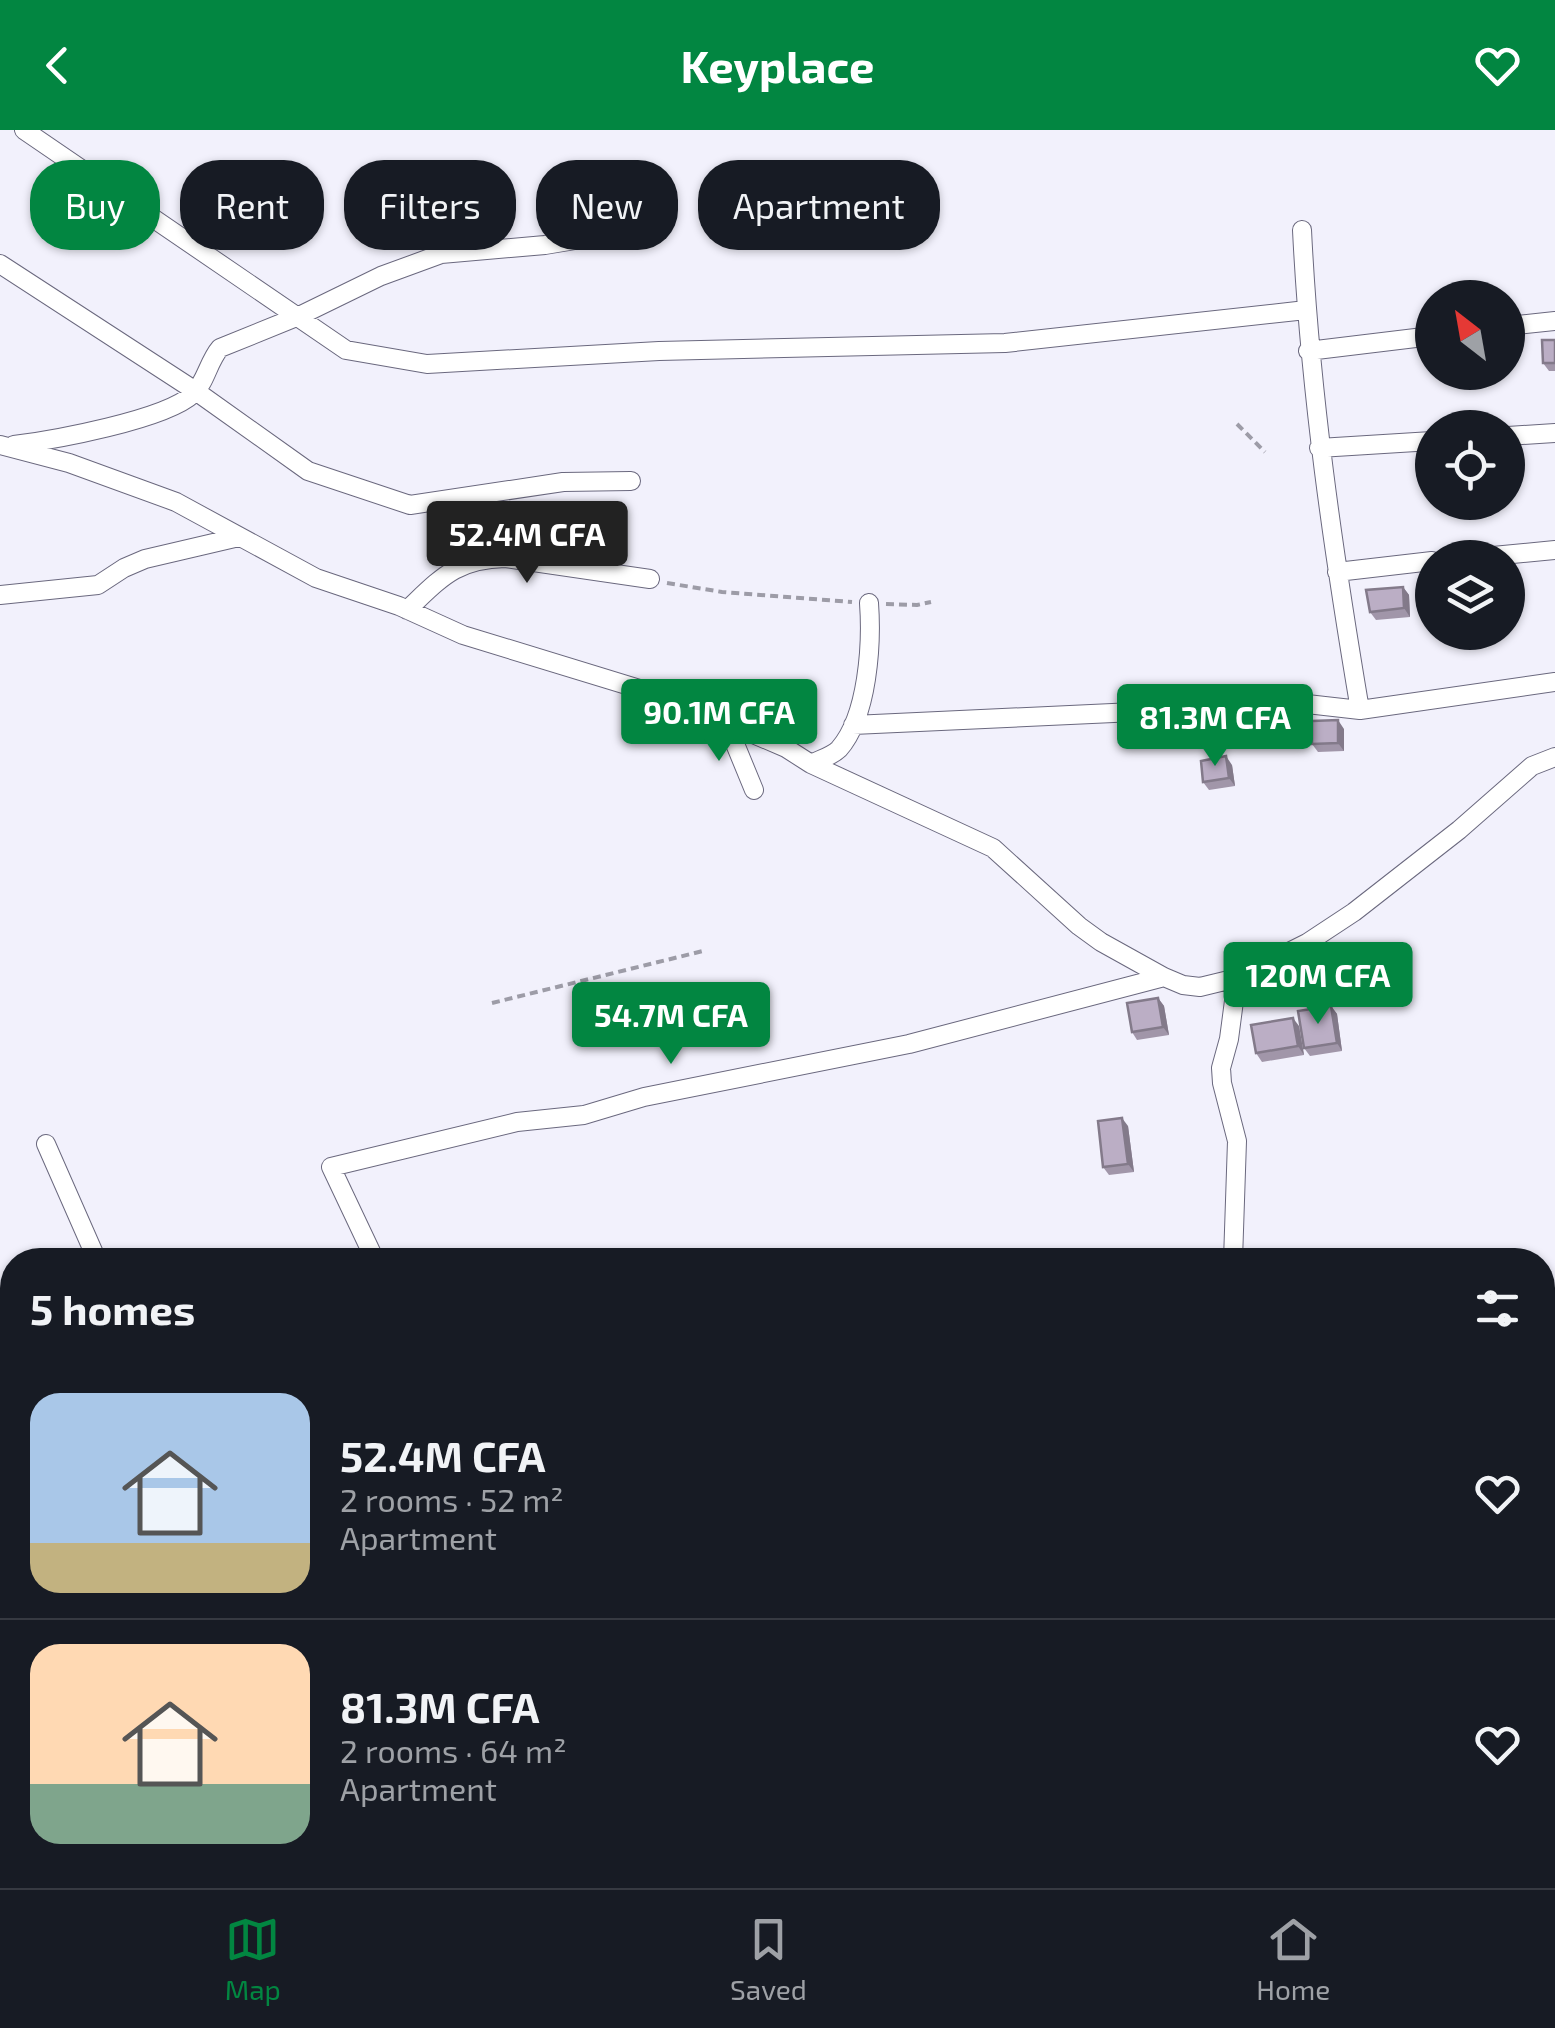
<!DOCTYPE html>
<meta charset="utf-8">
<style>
body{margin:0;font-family:"Exo 2",sans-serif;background:#20242c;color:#f1f3f6;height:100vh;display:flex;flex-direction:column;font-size:38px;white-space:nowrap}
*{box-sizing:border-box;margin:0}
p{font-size:32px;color:#9ea1a6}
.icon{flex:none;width:55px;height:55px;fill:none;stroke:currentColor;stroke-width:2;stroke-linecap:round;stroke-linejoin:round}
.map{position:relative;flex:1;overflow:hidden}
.details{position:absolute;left:0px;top:1118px;width:1555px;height:642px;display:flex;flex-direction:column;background:#171b24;border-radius:40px 40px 0 0;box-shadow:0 2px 8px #0004}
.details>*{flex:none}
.banner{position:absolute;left:30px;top:30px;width:1000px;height:90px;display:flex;gap:20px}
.needle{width:65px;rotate:329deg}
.controls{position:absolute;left:1415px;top:150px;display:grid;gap:20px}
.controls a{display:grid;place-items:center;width:110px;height:110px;border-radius:50%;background:#171b24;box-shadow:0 2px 8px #0004;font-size:50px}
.price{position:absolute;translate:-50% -85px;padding:0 22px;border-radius:10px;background:#028641;color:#fff;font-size:32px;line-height:65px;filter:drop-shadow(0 2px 5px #0008)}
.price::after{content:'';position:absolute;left:50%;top:60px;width:30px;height:22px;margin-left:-15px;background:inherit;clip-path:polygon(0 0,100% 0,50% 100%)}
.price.on{background:#222;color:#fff}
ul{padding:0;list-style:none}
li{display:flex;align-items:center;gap:30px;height:250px;padding:0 30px}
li+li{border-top:2px solid #363941}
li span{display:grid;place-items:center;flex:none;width:280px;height:200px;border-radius:30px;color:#555}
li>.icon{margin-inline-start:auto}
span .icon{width:120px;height:120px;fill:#fffc;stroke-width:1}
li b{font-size:42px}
h2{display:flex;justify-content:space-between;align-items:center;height:120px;padding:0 30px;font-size:42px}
.pill{padding:0 35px;border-radius:40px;background:#171b24;box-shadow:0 2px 8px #0004;font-size:35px;line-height:90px}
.pill.on{background:#028641;color:#fff}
header{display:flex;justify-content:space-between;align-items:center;height:130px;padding:0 30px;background:#028641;color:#fff;font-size:45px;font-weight:700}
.tab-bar{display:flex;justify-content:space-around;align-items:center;height:140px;border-top:2px solid #363941;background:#171b24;font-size:28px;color:#9ea1a6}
.tab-bar a{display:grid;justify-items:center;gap:5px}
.tab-bar .on{color:#028641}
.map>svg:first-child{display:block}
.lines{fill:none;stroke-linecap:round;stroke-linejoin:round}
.street-casing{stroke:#6a687e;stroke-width:20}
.path{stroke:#9d9ca7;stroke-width:4;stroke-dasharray:8 5;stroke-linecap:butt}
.street{stroke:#fff;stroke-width:18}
.wall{fill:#a196a9}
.shaded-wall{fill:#837a8a}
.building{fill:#bbaec5;stroke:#837a8a;stroke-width:2.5}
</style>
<header><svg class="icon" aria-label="back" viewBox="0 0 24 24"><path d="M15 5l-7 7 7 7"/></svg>Keyplace<svg class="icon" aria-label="heart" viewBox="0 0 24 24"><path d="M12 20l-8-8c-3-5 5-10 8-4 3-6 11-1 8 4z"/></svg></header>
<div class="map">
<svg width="1555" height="1758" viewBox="0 0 1555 1758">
<rect width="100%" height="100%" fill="#f2f1fc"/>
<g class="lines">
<defs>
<path id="street" d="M24,0L346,220L427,234L659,221L1005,213L1306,180
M1302,100C1310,262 1333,420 1360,580
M0,134L197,262L308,341L410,375L563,352L631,351
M1508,196L1555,191
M1308,221L1432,206
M1508,306L1555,303
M0,315L69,333L176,372L316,448L399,476L463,505L669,568L786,618L811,634L993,718L1079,796L1101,812L1164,847L1183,855L1200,857L1237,848L1307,813L1354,782L1459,700L1532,636L1555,627
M14,315C53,310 165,290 193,264C206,252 208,232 220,218L299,186L381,146L441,124L545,115L647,98
M1319,318L1432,311
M1472,428L1555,420
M1337,442L1432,431
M0,465L98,455L124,438L145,429L239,407
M407,480C441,448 456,429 505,428L650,449
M726,592L754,660
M853,595L1307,574L1360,580L1555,552
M811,634C821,629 832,626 839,619C868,586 872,514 869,473
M46,1014L97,1130
M375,1130L331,1037L517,992L584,985L644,967L909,914L1164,847
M1233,1130L1237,1011L1222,953L1221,938L1229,909L1237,848
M1542,1289L1555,1287
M363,1748L367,1758
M510,1748L515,1758
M1456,1748L1472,1758
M1388,1758L1389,1748"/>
</defs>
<!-- street casing -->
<use href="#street" class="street-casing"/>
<!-- path -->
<path class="path" d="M1237,294L1265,322
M667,453L722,462L852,472
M886,474L917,475L931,472
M492,873L703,821
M0,1396L12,1392
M162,1748L165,1758"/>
<!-- street -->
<use href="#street" class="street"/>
</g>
<!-- wall -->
<path class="wall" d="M1555,210V241H1549L1543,233Z
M1403,457L1409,465L1410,487L1376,490L1370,482Z
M1344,599V621L1318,622L1312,614Z
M1232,635L1235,656L1209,660L1203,652Z
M1158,868L1164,876L1169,905L1137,910L1132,902Z
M1331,876L1337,884L1342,921L1310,926L1304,918Z
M1299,896L1304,925L1262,932L1256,923Z
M1128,996L1134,1042L1109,1045L1103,1037Z"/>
<!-- shaded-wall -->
<path class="shaded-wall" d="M1403,457L1409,465L1410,487L1404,478Z
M1338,590L1344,599V621L1338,613Z
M1226,626L1232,635L1235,656L1229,648Z
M1158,868L1164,876L1169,905L1163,897Z
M1331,876L1337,884L1342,921L1337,913Z
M1293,888L1299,896L1304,925L1298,916Z
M1122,988L1128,996L1134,1042L1128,1034Z"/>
<!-- building -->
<path class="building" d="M1542,210H1555V233H1543Z
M1403,457L1404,478L1370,482L1366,460Z
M1338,590V613L1312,614V591Z
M1226,626L1229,648L1203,652L1201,631Z
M1158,868L1163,897L1132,902L1127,873Z
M1331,876L1337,913L1304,918L1298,881Z
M1293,888L1298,916L1256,923L1251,895Z
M1122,988L1128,1034L1103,1037L1098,991Z"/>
</svg>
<div class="controls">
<a><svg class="needle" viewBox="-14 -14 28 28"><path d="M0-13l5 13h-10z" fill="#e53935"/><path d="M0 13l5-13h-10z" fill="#9ea1a6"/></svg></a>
<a><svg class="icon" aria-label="locate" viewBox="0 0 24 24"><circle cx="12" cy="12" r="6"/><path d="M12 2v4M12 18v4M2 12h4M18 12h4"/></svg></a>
<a><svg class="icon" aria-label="layers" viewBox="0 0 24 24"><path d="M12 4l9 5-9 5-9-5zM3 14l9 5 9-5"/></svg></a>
</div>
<b class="price on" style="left:527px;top:456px">52.4M CFA</b>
<b class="price" style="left:719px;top:634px">90.1M CFA</b>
<b class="price" style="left:1215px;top:639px">81.3M CFA</b>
<b class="price" style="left:1318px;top:897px">120M CFA</b>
<b class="price" style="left:671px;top:937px">54.7M CFA</b>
<div class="banner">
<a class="pill on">Buy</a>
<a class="pill">Rent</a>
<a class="pill">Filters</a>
<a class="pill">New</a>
<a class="pill">Apartment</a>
</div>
<section class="details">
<h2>5 homes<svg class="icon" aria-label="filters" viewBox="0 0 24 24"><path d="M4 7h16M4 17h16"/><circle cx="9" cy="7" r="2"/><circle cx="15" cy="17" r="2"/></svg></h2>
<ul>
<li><span style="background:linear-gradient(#a9c7e8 75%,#c2b280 0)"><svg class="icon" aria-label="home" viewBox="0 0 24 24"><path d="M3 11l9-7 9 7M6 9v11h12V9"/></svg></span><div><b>52.4M CFA</b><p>2 rooms · 52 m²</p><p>Apartment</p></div><svg class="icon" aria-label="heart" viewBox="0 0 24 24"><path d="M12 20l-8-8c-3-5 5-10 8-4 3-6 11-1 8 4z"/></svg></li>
<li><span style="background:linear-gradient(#ffd9b3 70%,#7fa58c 0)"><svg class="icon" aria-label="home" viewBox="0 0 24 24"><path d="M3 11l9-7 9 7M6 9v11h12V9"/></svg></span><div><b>81.3M CFA</b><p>2 rooms · 64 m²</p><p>Apartment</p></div><svg class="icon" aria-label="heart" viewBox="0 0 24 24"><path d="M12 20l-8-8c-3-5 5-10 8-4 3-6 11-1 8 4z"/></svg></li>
</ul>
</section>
</div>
<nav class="tab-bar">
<a class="on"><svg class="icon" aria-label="map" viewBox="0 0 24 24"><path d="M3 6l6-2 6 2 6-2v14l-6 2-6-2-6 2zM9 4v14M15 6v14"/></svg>Map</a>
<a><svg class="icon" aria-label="saved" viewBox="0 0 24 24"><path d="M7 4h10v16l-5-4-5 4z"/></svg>Saved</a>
<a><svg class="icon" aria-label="home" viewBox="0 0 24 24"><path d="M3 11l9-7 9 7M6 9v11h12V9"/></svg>Home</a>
</nav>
